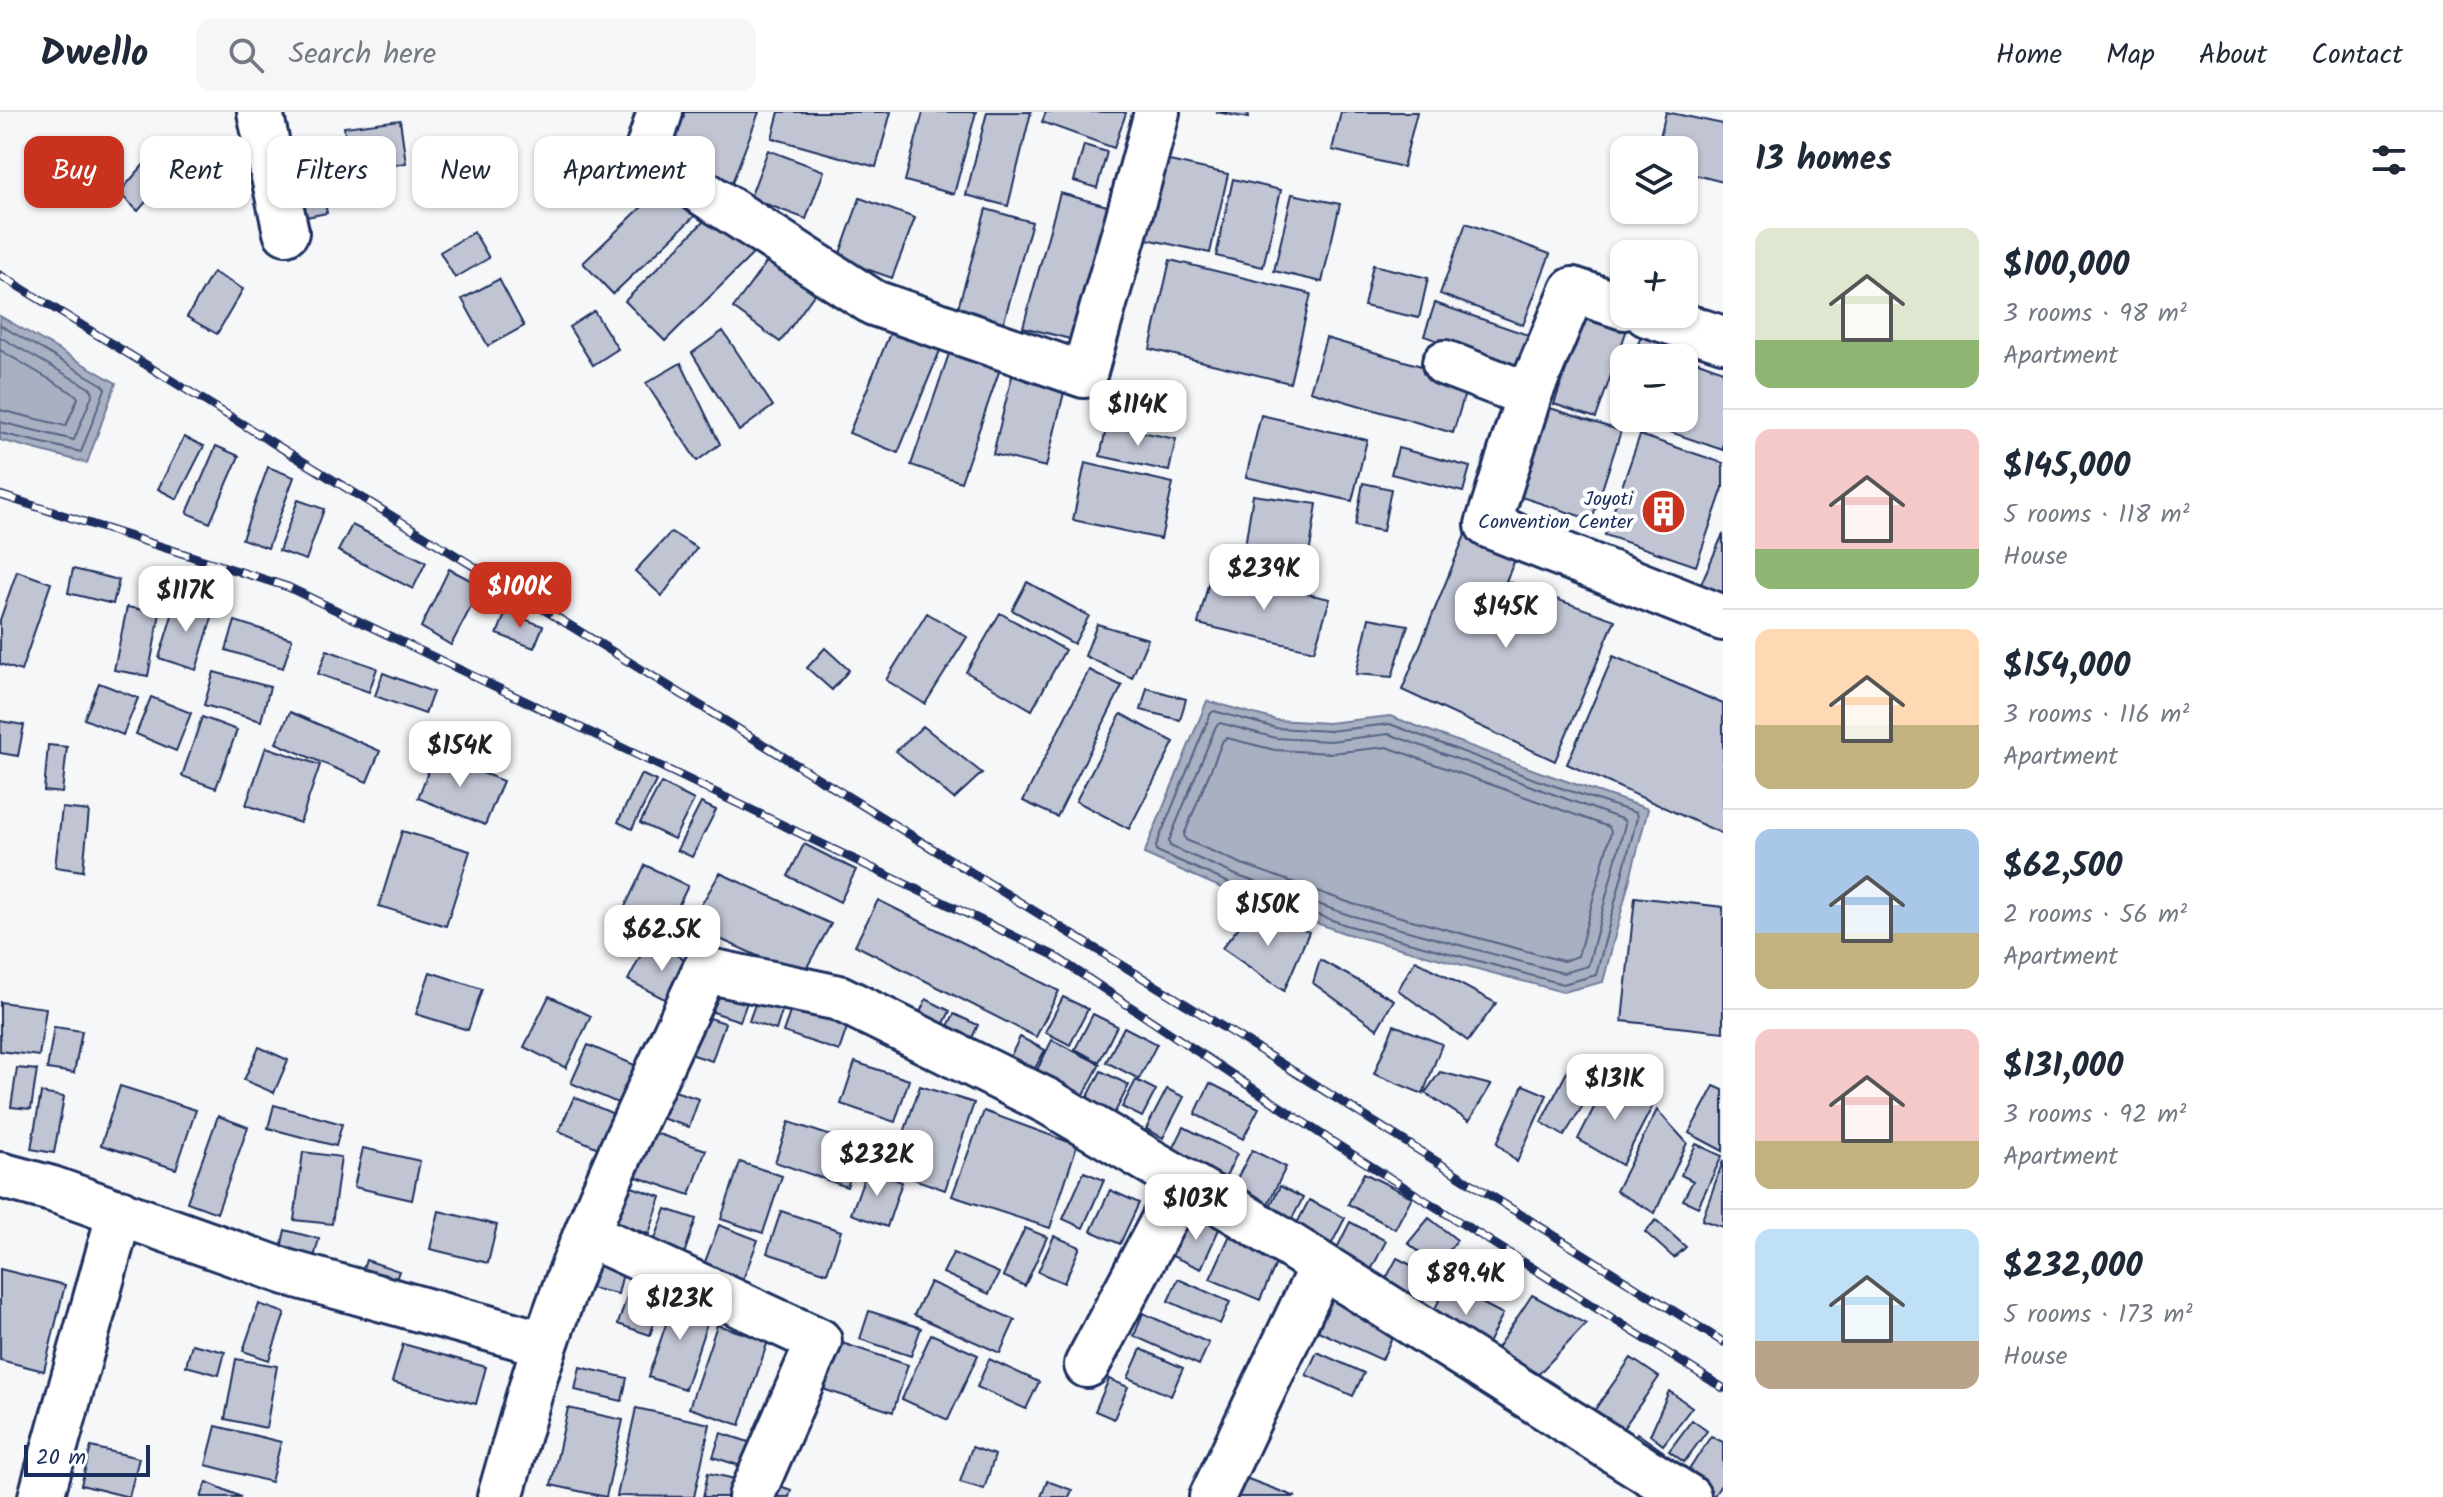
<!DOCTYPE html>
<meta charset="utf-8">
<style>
body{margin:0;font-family:Kalam,sans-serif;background:#f6f6f7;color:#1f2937;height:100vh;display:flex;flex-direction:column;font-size:30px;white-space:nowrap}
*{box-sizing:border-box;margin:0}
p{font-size:26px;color:#747a83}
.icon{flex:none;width:44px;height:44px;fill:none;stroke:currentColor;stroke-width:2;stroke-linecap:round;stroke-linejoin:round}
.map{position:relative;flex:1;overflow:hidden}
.panel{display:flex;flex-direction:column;background:#fff;width:720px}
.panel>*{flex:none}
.top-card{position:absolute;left:24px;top:24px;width:760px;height:72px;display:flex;gap:16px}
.buttons{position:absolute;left:1610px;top:24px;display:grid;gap:16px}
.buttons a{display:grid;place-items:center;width:88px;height:88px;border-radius:16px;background:#fff;box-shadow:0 2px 6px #0004;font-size:40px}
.scale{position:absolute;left:24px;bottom:20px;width:126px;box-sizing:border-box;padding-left:8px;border:4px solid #1b2f5e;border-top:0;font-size:22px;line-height:28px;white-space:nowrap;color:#1b2f5e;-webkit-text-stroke:6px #fff;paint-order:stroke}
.price{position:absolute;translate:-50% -68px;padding:0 18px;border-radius:16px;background:#fff;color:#222;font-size:26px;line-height:52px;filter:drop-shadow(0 2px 4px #0008)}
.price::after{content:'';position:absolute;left:50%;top:48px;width:24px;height:18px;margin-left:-12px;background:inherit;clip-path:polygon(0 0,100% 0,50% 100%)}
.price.active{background:#c8321e;color:#fff}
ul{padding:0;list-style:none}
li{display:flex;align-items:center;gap:24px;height:200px;padding:0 32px}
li+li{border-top:2px solid #e0e1e3}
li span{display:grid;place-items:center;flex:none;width:224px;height:160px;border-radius:16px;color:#555}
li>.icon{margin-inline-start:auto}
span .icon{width:96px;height:96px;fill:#fffc;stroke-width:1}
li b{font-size:34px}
h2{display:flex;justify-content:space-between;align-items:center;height:96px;padding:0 32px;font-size:34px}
.tag{padding:0 28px;border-radius:16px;background:#fff;box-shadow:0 2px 6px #0004;font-size:28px;line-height:72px}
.tag.active{background:#c8321e;color:#fff}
header{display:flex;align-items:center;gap:48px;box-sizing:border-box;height:112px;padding:0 40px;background:#fff;border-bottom:2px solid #e0e1e3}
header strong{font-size:38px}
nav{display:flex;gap:44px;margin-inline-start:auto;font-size:28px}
.search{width:560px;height:72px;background:#f6f6f7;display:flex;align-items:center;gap:20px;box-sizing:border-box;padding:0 28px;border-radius:16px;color:#747a83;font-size:30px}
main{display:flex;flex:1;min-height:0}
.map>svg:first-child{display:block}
.water{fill:#a9b0c1;stroke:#707c99;stroke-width:2}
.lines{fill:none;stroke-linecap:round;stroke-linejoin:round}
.shore{stroke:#546386;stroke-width:2}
.building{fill:#c0c4d3;stroke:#1b2f5e;stroke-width:2}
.minor-casing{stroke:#1b2f5e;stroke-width:50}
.minor{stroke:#fff;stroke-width:44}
.rail-casing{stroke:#1b2f5e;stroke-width:9}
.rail{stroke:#fff;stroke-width:6;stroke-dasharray:18;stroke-linecap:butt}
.labels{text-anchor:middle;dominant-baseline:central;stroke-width:8;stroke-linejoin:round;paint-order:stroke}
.poi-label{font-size:20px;fill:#1b2f5e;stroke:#fff;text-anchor:end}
</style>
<header>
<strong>Dwello</strong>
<div class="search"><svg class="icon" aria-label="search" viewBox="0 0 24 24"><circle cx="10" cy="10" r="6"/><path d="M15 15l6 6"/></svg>Search here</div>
<nav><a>Home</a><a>Map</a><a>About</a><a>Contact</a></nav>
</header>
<main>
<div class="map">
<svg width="1723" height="1385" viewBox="0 0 1723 1385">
<rect width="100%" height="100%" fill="#f6f7f9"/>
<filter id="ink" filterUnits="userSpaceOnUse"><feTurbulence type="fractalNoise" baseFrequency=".0125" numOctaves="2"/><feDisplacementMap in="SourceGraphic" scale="16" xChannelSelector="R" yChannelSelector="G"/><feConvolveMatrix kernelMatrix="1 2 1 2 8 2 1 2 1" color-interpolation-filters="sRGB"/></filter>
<g filter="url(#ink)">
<!-- water -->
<path class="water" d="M0,204L116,271L87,351L0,328Z
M1207,589L1276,608L1328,611L1390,604L1537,659L1648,697L1603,870L1563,880L1344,821L1231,780L1144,742Z"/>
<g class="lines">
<!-- shore -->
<path class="shore" d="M0,213L103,273L105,277L81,340L0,321
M0,225L91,277L93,281L74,328L0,310
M0,238L76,283L78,286L66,314L0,298
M1214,599L1276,616L1329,619L1390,612L1534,667L1636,701L1637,706L1596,863L1563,872L1346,813L1234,773L1157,739L1156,734L1211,601Z
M1220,611L1276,626L1330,629L1389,622L1624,708L1625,712L1588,854L1563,861L1349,803L1238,764L1170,734L1169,729L1216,614Z
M1227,626L1275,638L1331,641L1387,635L1609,715L1611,720L1578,844L1563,849L1353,792L1242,752L1186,728L1184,723L1223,628Z"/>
</g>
<!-- building -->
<path class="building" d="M678,0H759L732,71L661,44Z
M779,0H891L876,55L772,26Z
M923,0H976L954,82L905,69Z
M987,0H1031L1008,94L966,83Z
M1046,0H1123L1126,1L1114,36L1042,10Z
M1216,0H1249L1248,6Z
M1341,0H1417L1403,55L1332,38Z
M1666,0L1723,12V70L1684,60V38H1657Z
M400,8L406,51L349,58L344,15Z
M559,31L602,34L599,70L556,66Z
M1084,33L1107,40L1097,76L1074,69Z
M314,38L327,101L301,106L288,43Z
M768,38L824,59L806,107L750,86Z
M153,42L172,60L138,99L119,81Z
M1156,46L1228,62L1210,141L1138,125Z
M1233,67L1281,78L1263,155L1216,144Z
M670,68L700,99L613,182L583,151Z
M1060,81L1111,95L1074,228L1023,215Z
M1292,82L1340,92L1322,170L1274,159Z
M860,86L915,106L892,166L838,147Z
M986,97L1032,110L1002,216L956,203Z
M712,101L753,142L665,229L625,189Z
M1466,111L1550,142L1523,213L1440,182Z
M474,120L489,146L455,166L440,140Z
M771,144L818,177L780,230L733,196Z
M1170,148L1311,182L1290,271L1150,237Z
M1373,153L1428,166L1419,206L1364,194Z
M213,160L243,177L217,222L187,205Z
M499,167L524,214L488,234L462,187Z
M1590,189L1632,203L1596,306L1554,292Z
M1435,191L1531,224L1519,257L1424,224Z
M594,199L618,237L593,253L569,215Z
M895,209L944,229L898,341L849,321Z
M1646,210L1687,224L1679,246H1633Z
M723,219L773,294L739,319L692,241Z
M1326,226L1469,268L1453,321L1310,279Z
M952,233L1002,251L961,370L911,353Z
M1693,248L1723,259V338L1667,319L1672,306H1684V274Z
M681,251L720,332L697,349L646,271Z
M1013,260L1066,272L1046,355L993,342Z
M1624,271V306H1657L1653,318L1612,304Z
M1544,294L1621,319L1592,408L1515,383Z
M1261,303L1367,328L1352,389L1246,365Z
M1107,313L1176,327L1169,359L1100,344Z
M1640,323L1723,351V376L1696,454L1605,423Z
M184,325L204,334L177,387L158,377Z
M216,334L239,344L210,411L187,401Z
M1398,336L1470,355L1463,380L1391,362Z
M1085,351L1173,371L1161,427L1073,408Z
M268,355L294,365L268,436L242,427Z
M1363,371L1391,377L1383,419L1355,414Z
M1253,383L1317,392L1309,443L1245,434Z
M298,388L324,397L306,448L279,439Z
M352,413L426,450L413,477L338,439Z
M1469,413L1520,436L1506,469L1615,508L1555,649L1402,578Z
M671,420L697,436L662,484L635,459Z
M1723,422V484L1700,474Z
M73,457L119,468L113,492L68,481Z
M449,457L482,474L451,533L421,515Z
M17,459L51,471L21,559L0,552V508Z
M1211,461L1330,487L1314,539L1198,512Z
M1027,470L1089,504L1074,532L1012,498Z
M177,487L214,499L196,558L159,546Z
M127,495L160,501L148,564L114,558Z
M506,500L543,514L534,536L497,522Z
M927,501L967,525L925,592L886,568Z
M1000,501L1065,538L1032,598L966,560Z
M1369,506L1408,513L1392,565L1356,562Z
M235,509L292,527L283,556L226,538Z
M1097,512L1148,527L1132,566L1085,544Z
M825,536L849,558L832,578L807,556Z
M327,538L377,556L369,580L318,562Z
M1613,544L1723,592V722L1567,652Z
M1089,558L1122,574L1057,705L1023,689Z
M214,560L270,575L261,609L204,593Z
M383,561L433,580L425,602L375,584Z
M99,571L138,586L123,623L84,607Z
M1147,576L1186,587L1180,608L1141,598Z
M151,585L191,601L176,639L136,622Z
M290,600L380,639L367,670L276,631Z
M1121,602L1174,630L1129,717L1076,689Z
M202,605L237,618L216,676L182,664Z
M0,609L24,613L18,644L0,641Z
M923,614L982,661L954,687L896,639Z
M48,633L67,635L62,681L44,679Z
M266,635L320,653L300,711L246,693Z
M435,642L503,669L485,713L418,686Z
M641,662L656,669L632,717L618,710Z
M661,671L694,688L674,727L640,711Z
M701,691L716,698L692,745L677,738Z
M62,696L89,699L83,759L55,755Z
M402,719L470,739L446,814L379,794Z
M804,732L856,758L840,790L788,764Z
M645,753L688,774L663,825L620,805Z
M720,761L831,812L802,864L689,813Z
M1635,785L1723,795V920L1622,909Z
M878,788L1059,879L1036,925L855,833Z
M1251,800L1309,820L1284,879L1222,836Z
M648,829L697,853L676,893L628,868Z
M1320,848L1394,888L1377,917L1313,871Z
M1415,848L1496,891L1468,929L1398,878Z
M430,860L482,877L468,918L416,902Z
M710,868L750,882L740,909L701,896Z
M549,884L591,904L566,956L524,935Z
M758,884L784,893L776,918L749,909Z
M1063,885L1088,897L1070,933L1045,920Z
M926,887L950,899L939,922L915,911Z
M794,889L850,907L839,939L783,920Z
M0,890L46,896L39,944L0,939Z
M694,901L725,911L712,949L681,939Z
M954,902L978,913L967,937L942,926Z
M1093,902L1117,914L1099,950L1075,937Z
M1394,913L1442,932L1423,982L1374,962Z
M54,915L82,919L74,961L47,957Z
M1124,915L1157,932L1139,967L1106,950Z
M1020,925L1045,938L1026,973L1002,961Z
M1052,928L1100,952L1077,996L1030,972Z
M588,933L644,957L627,995L571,971Z
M259,935L288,948L274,981L244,968Z
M855,950L909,968L895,1010L841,992Z
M1571,952L1600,966L1564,1024L1541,1010Z
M17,956L37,958L31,997L11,995Z
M1101,959L1129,973L1108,1014L1080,1000Z
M1440,960L1491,973L1469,1009L1425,981Z
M1609,966L1653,993L1622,1053L1578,1027Z
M1136,968L1156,978L1142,1005L1122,995Z
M1210,971L1259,996L1243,1027L1195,1002Z
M1523,973L1547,983L1517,1050L1497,1031Z
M120,974L196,998L176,1057L101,1033Z
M920,974L974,991L945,1078L891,1059Z
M1714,974L1723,978V1039L1689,1021Z
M665,976L699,987L689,1015L655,1004Z
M1167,977L1184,985L1163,1026L1146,1017Z
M41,981L64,985L54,1041L31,1037Z
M574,985L628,1008L612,1042L559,1019Z
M274,993L342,1012L336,1034L268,1016Z
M1657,998L1687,1031L1655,1101L1616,1079Z
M984,999L1077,1033L1050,1116L952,1084Z
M218,1004L248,1015L217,1101L187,1090Z
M789,1010L861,1034L847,1075L775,1050Z
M1184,1015L1237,1042L1221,1074L1168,1047Z
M646,1018L706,1038L690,1083L631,1063Z
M1696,1032L1722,1044L1698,1095L1683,1088L1693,1069L1681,1063Z
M363,1036L420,1049L412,1088L354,1075Z
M1252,1038L1286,1055L1268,1092L1233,1074Z
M303,1040L341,1045L332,1112L294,1108Z
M1723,1049V1115L1702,1108Z
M740,1050L782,1064L763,1121L721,1107Z
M867,1058L902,1070L887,1115L851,1102Z
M1084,1060L1104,1068L1083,1116L1063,1107Z
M1364,1061L1412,1085L1395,1117L1348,1092Z
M629,1074L661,1085L649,1122L616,1111Z
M1280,1074L1303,1086L1288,1114L1266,1102Z
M1110,1078L1139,1091L1120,1132L1091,1119Z
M1309,1088L1345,1106L1329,1137L1293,1119Z
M666,1097L696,1107L683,1145L652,1135Z
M439,1099L497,1113L488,1151L430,1137Z
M781,1099L841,1119L827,1161L767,1141Z
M1191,1102L1220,1115L1201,1157L1172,1144Z
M1429,1106L1457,1128L1437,1154L1408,1131Z
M1656,1108L1686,1135L1674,1146L1645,1120Z
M1350,1110L1386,1129L1370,1160L1334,1142Z
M719,1113L758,1128L739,1178L700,1163Z
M1025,1116L1047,1125L1025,1174L1003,1164Z
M285,1118L319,1127L313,1149L280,1141Z
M1230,1123L1279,1145L1260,1188L1210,1167Z
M1054,1124L1080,1135L1064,1171L1038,1160Z
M588,1141L626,1149L618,1182L581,1174Z
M953,1141L999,1161L989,1182L943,1161Z
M1464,1142L1500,1160L1490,1180L1454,1162Z
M1397,1146L1435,1165L1419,1197L1380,1178Z
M366,1148L399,1159L390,1184L358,1172Z
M0,1157L65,1173L44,1259L0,1248Z
M634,1163L667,1173L650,1223L618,1212Z
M1178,1167L1230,1190L1220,1212L1168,1189Z
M930,1170L1015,1208L1000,1241L914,1203Z
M1447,1173L1503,1202L1485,1237L1429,1208Z
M676,1183L712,1196L685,1277L648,1265Z
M1532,1183L1586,1212L1532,1269L1493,1242Z
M1333,1185L1397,1214L1382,1248L1318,1219Z
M259,1192L285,1201L269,1248L243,1239Z
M869,1199L921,1216L911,1244L860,1227Z
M1143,1201L1209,1231L1199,1253L1134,1224Z
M717,1213L768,1229L740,1313L689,1296Z
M931,1222L978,1243L948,1308L902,1287Z
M839,1230L908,1253L893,1300L823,1277Z
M192,1232L225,1240L219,1263L186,1254Z
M403,1232L486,1255L476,1292L392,1270Z
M1141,1237L1183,1256L1171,1284L1128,1266Z
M1317,1240L1364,1261L1353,1284L1306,1263Z
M1631,1246L1659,1265L1617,1325L1589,1306Z
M236,1247L277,1254L266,1316L225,1307Z
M989,1247L1039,1270L1026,1297L977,1275Z
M580,1255L627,1266L622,1289L575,1278Z
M1109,1267L1128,1275L1114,1307L1095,1299Z
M1669,1279L1692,1295L1663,1333L1650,1323Z
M568,1296L623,1308L606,1385L551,1373Z
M636,1296L710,1312L694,1385L617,1384Z
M1692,1308L1707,1319L1684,1350L1669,1339Z
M216,1314L281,1330L271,1370L206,1353Z
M721,1321L758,1333L750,1357L713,1345Z
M1637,1321L1664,1340L1655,1354L1627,1335Z
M1711,1324L1723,1330V1370L1713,1385L1683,1367Z
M91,1335L139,1346L129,1385L81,1373Z
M972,1335L995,1343L984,1377L960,1370Z
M708,1361L740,1368L737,1385H703Z
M1232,1361L1296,1385H1222Z
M1047,1369L1072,1378L1069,1385H1041Z
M207,1370L241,1385H201Z
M777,1373L791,1378L789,1385H773Z"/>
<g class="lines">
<defs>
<path id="minor" d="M260,0L286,120
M660,0L646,44L874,191L1084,263C1108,175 1135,88 1157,0
M1647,202L1723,227
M1445,251L1529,283L1488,413L1723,506
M1529,283L1573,178L1624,195
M0,1063L52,1077L286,1160L545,1232
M587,1122L819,1229L751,1385
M1087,1253L1184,1070
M41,1385L120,1100
M500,1385C515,1334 528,1283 545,1233C588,1104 648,981 705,858L839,886L1047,989L1240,1102L1688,1385
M1212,1385L1322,1154"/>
</defs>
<!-- minor casing -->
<use href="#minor" class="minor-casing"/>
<!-- minor -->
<use href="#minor" class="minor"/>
<defs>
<path id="rail" d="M0,163L1239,925L1723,1230
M0,383L288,475L1053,843L1336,1032L1723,1276"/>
</defs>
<!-- rail casing -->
<use href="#rail" class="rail-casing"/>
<!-- rail -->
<use href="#rail" class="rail"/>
</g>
</g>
<!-- icons -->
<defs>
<symbol id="building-disc" viewBox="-11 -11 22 22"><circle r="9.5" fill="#c8321e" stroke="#fff"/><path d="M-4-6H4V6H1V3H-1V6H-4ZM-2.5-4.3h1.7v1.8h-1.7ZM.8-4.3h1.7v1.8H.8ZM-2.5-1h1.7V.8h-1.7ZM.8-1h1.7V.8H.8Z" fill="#fff"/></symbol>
</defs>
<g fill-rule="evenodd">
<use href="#building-disc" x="1638" y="374" width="51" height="51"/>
</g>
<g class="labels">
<!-- poi labels -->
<g class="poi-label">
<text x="1633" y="388">Joyoti<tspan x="1633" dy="23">Convention Center</tspan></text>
</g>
</g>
</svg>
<div class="buttons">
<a><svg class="icon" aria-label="layers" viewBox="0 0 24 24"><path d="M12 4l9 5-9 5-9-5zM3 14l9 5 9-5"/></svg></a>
<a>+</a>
<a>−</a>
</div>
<div class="scale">20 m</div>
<b class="price" style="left:1138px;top:336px">$114K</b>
<b class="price" style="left:1264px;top:500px">$239K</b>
<b class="price active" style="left:520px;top:518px">$100K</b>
<b class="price" style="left:186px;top:522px">$117K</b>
<b class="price" style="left:1506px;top:538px">$145K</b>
<b class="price" style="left:460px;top:677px">$154K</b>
<b class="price" style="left:1268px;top:836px">$150K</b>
<b class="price" style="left:662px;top:861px">$62.5K</b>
<b class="price" style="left:1615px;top:1010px">$131K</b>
<b class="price" style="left:877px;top:1086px">$232K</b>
<b class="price" style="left:1196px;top:1130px">$103K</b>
<b class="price" style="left:1466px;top:1205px">$89.4K</b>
<b class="price" style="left:680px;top:1230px">$123K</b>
<div class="top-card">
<a class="tag active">Buy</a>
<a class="tag">Rent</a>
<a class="tag">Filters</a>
<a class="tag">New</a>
<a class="tag">Apartment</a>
</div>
</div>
<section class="panel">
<h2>13 homes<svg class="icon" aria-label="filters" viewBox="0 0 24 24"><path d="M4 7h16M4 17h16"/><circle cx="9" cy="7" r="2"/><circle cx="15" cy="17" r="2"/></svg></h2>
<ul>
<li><span style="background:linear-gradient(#dfe7d0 70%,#8fb573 0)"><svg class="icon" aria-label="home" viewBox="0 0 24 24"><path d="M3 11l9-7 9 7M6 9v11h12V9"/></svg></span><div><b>$100,000</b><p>3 rooms · 98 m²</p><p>Apartment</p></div></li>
<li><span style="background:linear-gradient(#f6c9c9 75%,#8fb573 0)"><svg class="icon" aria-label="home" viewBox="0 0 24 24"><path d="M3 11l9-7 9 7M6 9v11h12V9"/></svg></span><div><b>$145,000</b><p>5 rooms · 118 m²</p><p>House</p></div></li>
<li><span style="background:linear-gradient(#ffd9b3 60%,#c2b280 0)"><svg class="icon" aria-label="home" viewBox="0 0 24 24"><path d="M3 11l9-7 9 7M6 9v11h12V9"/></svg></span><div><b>$154,000</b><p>3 rooms · 116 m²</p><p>Apartment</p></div></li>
<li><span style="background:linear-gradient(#a9c7e8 65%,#c2b280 0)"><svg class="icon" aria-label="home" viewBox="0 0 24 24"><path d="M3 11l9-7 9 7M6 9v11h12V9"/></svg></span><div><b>$62,500</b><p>2 rooms · 56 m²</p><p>Apartment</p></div></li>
<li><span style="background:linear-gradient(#f6c9c9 70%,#c2b280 0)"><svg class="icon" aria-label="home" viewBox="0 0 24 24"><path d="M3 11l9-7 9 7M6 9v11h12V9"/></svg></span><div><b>$131,000</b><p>3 rooms · 92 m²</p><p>Apartment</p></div></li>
<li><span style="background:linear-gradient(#bfe0f5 70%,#b9a48a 0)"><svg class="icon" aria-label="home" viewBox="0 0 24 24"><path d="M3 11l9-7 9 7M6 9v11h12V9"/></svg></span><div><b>$232,000</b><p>5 rooms · 173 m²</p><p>House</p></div></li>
</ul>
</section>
</main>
